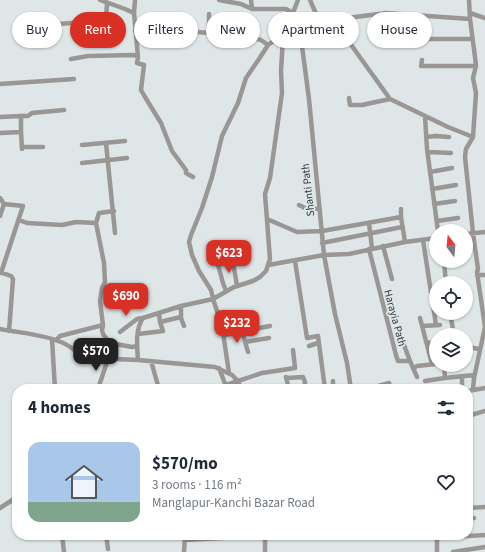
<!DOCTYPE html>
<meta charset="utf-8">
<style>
body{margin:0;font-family:"Source Sans 3",sans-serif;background:#f6f6f7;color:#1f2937;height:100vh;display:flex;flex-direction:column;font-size:15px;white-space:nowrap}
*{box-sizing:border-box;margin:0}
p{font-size:13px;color:#747a83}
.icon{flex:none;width:22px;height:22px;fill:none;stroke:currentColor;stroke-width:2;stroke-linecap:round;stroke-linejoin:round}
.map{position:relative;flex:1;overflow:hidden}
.details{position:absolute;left:12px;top:384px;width:461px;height:156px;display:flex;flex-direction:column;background:#fff;border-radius:16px;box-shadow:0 1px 3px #0004}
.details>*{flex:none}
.guide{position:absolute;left:12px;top:12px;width:461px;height:36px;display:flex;gap:8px}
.needle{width:26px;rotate:344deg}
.tools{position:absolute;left:429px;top:224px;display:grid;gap:8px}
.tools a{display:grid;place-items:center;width:44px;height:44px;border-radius:50%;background:#fff;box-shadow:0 1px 3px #0004;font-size:20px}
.price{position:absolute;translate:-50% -34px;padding:0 9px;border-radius:8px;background:#d93025;color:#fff;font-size:13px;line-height:26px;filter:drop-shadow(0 1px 2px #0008)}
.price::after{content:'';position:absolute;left:50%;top:24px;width:12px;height:9px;margin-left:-6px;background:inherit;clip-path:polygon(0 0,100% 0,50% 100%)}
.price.selected{background:#222;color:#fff}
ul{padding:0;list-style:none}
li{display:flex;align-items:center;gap:12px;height:100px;padding:0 16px}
li span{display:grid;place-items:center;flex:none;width:112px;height:80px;border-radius:12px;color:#555}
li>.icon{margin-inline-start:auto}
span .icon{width:48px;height:48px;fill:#fffc;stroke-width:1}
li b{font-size:17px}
h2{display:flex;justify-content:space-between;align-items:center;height:48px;padding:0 16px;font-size:17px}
.tag{padding:0 14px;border-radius:18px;background:#fff;box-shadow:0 1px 3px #0004;font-size:14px;line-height:36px}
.tag.selected{background:#d93025;color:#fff}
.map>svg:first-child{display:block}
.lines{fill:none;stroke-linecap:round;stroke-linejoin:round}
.minor{stroke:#999694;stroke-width:4.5}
.labels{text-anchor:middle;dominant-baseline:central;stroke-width:3.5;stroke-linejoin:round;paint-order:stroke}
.street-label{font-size:11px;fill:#343838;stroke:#dee6e8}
</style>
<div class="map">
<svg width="485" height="552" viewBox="0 0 485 552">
<rect width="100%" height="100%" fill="#dee6e8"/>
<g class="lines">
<!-- minor -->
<path class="minor" d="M100,0L125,9L134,13
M135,0L134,13L138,57L137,63L144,65L141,90L145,97L161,123L172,151L186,170V173L193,177
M219,0L241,4L252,9H286L298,16L309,99L324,255L349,254L405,242L436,238
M251,0L252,9
M310,0L317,16L333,26L344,35L390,99L448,127L473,137
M469,0L470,19L475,57L476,66L473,78L476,93L473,137L466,149L465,157L473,233L478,269L477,272L485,327L474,378L473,390
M470,13L485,18
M324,21L386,13L470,19
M59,24L106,20L107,3
M135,31L162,29L209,33L253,38L261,40L268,45
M209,33V14
M426,39H472
M71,59L88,56L134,55L138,57
M422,60L421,66H475
M0,84L74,79
M349,98L350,105H362L390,99
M21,116H28L32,113L64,110
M425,116L427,149L438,231
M0,117L21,116V132L0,133
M21,132L22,149
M426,137L436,136L449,137
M106,143L115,233
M82,145L125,141
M22,147H43
M428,152L451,153
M82,163L127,158
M430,172L452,168
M432,189L456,185
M0,198L4,204L23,206L1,273
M434,204L455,201
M299,205L305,208L320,209
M401,209V217L405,242
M0,216L4,204
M267,219L297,232L322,231L401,217
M19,220L27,223L62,225L76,222L96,223L99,213L114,211
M437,221L458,218
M96,223L104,263L105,282L102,288L100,301L103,325L102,330L103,334L109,342L104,359
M369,223L372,248
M466,234L485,232
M423,240L436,325
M322,243L402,227
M383,246L392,279
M369,249L396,355L398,361H410L417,377
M232,255L237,286
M217,261L223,283L226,291
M295,261L307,338L318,336L325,389
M444,261L446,283
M268,265L324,255L335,314L347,363L351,389
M0,272L11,276L13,279L9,331
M477,275H485
M213,298L211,290L199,271L192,255L189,242L191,235L202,208L212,177L222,136L238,103L246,78L259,59L268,45L278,38H283
M213,299L222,326L229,373
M181,306V318L184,326
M450,313L454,335
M420,318L432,364
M160,322L181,317
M422,326L440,325
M0,329C20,333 42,334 61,342C71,346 79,355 90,358L138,360L215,367L232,375L238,381L241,389
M242,331L248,352
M120,332L137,319L143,318
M138,334L163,331L160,322L159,313
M224,335L270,326
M52,339L55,389
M56,340L60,336L103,325
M245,342L269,338
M426,342L436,344
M116,344L132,347L137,346
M404,345L410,361
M309,346L318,343
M466,347L480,349
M138,360C137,346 135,330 143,318L181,306L213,299L234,287L253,281L260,277L266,271L270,259L265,194L270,178L282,93L281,71L283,38L298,0
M151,361L159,389
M444,365L445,378L474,375
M219,368L227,389
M414,368L417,366L436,364
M286,377L289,389
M286,378L303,377L305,382L304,389
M333,381V389
M425,381L445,378
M226,385L262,373L295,368L293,350
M98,389L108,359
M368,389L389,383L391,389
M462,389V376
M468,391L485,388
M468,416L485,411
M0,508L17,497
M468,508L485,507
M468,519L474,518
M62,535L64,552
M106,535L108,549
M437,536V552
M437,538L485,535
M185,540L222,538
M184,552L185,535
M265,552V535
M453,552L485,547"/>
</g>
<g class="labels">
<!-- street labels -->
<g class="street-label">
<text transform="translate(308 190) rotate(-96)">Shanti Path</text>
<text transform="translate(395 318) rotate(75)">Harayia Path</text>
</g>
</g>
</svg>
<div class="tools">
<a><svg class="needle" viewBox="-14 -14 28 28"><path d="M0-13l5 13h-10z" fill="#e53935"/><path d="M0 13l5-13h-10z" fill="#747a83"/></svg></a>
<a><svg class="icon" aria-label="locate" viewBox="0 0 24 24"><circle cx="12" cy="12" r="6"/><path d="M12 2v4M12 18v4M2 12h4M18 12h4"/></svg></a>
<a><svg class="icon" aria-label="layers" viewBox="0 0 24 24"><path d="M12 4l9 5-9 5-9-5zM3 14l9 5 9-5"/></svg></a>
</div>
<b class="price" style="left:229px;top:274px">$623</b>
<b class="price" style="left:126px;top:317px">$690</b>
<b class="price" style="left:237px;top:344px">$232</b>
<b class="price selected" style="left:96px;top:372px">$570</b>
<div class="guide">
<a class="tag">Buy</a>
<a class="tag selected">Rent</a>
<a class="tag">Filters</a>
<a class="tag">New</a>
<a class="tag">Apartment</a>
<a class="tag">House</a>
</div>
<section class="details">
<h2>4 homes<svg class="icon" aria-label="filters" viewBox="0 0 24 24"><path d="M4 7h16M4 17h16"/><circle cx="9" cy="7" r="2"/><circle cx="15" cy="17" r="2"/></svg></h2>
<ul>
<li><span style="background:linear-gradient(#a9c7e8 75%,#7fa58c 0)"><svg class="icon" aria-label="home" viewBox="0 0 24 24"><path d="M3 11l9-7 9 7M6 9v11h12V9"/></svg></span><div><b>$570/mo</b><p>3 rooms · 116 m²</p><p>Manglapur-Kanchi Bazar Road</p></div><svg class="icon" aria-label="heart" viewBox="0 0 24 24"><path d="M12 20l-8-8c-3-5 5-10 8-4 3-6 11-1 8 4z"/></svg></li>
</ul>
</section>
</div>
